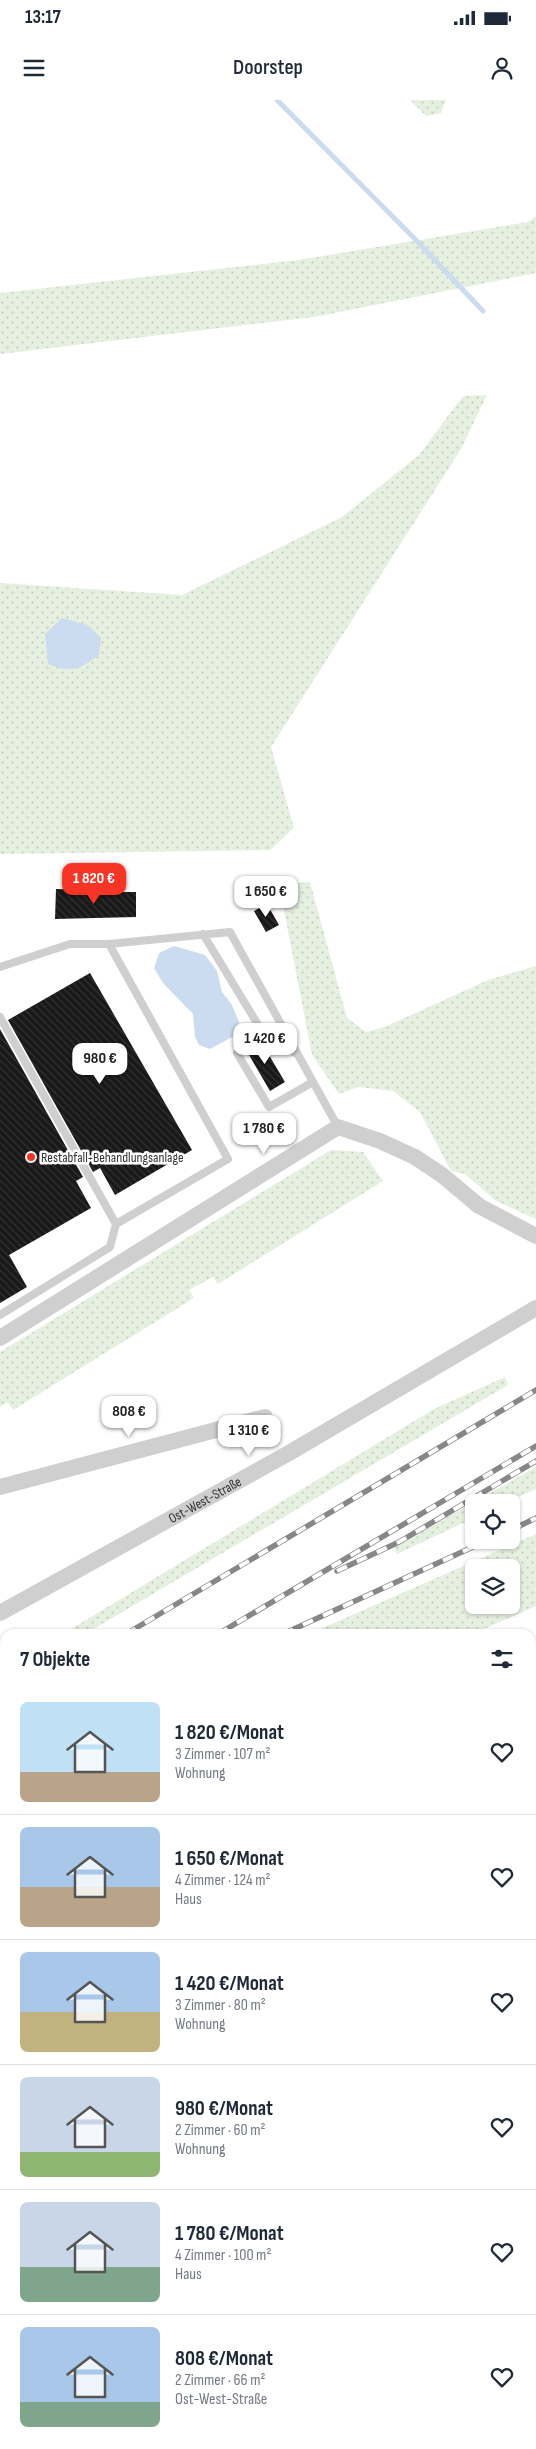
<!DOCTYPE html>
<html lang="de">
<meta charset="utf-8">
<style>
body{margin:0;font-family:"Sofia Sans Condensed",sans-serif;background:#f6f6f7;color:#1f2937;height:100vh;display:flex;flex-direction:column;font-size:19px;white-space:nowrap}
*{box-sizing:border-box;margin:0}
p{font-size:16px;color:#747a83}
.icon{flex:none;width:28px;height:28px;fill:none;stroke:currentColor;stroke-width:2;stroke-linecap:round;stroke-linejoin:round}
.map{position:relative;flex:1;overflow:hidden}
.panel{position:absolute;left:0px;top:1529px;width:536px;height:821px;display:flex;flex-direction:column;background:#fff;border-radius:15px 15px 0 0;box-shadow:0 1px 4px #0004}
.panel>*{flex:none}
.tools{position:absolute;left:465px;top:1394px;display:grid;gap:10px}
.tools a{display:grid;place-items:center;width:55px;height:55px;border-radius:8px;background:#fff;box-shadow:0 1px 4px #0004;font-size:25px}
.price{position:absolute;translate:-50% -42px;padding:0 11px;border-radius:10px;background:#fff;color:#222;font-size:16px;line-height:32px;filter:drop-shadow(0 1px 2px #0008)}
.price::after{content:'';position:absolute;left:50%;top:30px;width:15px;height:11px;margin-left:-8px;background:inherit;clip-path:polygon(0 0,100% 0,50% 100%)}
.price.active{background:#f63527;color:#fff}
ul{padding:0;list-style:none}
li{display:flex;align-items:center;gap:15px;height:125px;padding:0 20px}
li+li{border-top:1px solid #e0e1e3}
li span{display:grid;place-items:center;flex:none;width:140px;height:100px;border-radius:8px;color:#555}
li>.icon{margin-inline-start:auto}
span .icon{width:60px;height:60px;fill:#fffc;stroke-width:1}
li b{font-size:21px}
h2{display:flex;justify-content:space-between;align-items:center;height:60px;padding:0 20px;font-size:21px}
.status{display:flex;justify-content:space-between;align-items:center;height:35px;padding:0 25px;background:#fff;direction:ltr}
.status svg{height:14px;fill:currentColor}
header{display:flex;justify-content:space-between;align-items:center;height:65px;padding:0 20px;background:#fff;font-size:22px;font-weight:600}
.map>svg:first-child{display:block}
.grass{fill:url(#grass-dots);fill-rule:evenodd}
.water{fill:#cbdcf1}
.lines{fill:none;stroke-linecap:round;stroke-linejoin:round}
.stream{stroke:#cbdcf1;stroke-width:5}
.building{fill:url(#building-back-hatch)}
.service{stroke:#cfcfcf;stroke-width:8}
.minor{stroke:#cfcfcf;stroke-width:16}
.rail-casing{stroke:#878787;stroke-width:5.5}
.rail{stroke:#fff;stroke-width:4;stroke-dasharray:11;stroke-linecap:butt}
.poi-dot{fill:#f63527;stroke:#fff;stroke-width:2}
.labels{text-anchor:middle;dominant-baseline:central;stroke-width:5;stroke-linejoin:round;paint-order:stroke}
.poi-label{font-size:14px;fill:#323232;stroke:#fff;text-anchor:start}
.street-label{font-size:14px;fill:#323232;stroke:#fff}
</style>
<div class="status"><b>13:17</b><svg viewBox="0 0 49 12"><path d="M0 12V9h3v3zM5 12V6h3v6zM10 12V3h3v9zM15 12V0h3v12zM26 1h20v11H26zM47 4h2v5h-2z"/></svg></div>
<header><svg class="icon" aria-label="menu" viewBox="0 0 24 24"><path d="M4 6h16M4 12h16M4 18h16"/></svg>Doorstep<svg class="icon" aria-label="person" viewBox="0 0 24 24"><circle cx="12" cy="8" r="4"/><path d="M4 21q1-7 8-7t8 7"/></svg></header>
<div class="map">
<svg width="536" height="2349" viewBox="0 0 536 2349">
<defs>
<pattern id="grass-dots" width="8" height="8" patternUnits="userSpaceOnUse" patternTransform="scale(1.25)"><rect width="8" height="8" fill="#e6f0e0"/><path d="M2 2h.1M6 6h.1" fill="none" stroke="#c6cec1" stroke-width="1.8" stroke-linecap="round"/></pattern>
<pattern id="building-back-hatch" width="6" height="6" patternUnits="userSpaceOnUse" patternTransform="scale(1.25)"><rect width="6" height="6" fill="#191919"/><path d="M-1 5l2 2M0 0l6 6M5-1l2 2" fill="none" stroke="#323232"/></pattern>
</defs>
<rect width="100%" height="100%" fill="#fff"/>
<!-- grass -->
<path class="grass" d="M410,0H446L441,13L426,16Z
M536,116V173L314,217L0,254V193L299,160L528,122Z
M487,295L461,349L271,647L294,728L270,750L0,754V483L182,495L342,417L419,355L463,296Z
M310,782L347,918L366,932L387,926L488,880L536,866V1119L496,1101L465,1074L451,1071L420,1012L393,991L358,987L339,994L312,955L279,784Z
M331,1050L363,1052L383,1081L218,1184L213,1177L189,1190L194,1198L13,1310L8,1302L0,1307V1252Z
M505,1277L508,1285L85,1534H63L434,1309Z
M536,1367V1389L507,1402H474V1418L397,1454L394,1447Z
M536,1434V1506L473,1534H309ZM474,1468H511V1505H474Z
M5,1668V1770L0,1773V1670Z"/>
<!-- water -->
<path class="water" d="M62,518L88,525L101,538L99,555C79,570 71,573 48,564L45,534Z
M174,846L205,855L217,871L222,892L232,905L239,922L234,936L210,949L199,945L195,937L193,914L163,883L154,868L159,853Z"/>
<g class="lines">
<!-- stream -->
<path class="stream" d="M277,0L414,138L483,211"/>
</g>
<!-- building -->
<path class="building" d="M56,789L88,790V792H136V817L55,819Z
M267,804L279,825L266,832L254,811Z
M90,873L192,1050L115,1095L100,1068L93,1072L8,920Z
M0,929L83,1077L76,1081L91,1108L9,1155L27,1187L0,1203Z
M260,940L285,982L270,991L245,948Z"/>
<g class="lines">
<!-- service -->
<path class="service" d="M203,834L260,928L295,953
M0,867L70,844H109L230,832L338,1027
M0,917L116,1124
M237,953L269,1007L313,982
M0,1215L110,1147L116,1124L228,1059L109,844
M531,1697L536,1695
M0,1931L5,1929
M0,2264L5,2262
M531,2315L536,2313
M422,2345L424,2349
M454,2349L463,2345"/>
<!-- minor -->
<g class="minor">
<path d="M0,1238L338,1027L380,1041L415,1057L442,1075L479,1106L536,1136"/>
<path d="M0,1387L265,1317"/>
<path id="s1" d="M0,1513L289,1353L536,1208"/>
</g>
<defs>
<path id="rail" d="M511,1430L536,1418
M337,1471L399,1442L536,1361
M126,1534L536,1290
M218,1534L536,1346
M283,1534L488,1440
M0,1609L5,1606
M0,1663L5,1660
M0,1789L5,1787
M0,1813L5,1810
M0,1833L5,1831"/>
</defs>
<!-- rail casing -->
<use href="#rail" class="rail-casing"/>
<!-- rail -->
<use href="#rail" class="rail"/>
</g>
<!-- markers -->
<circle class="poi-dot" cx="31" cy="1057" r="5"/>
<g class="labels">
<!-- poi labels -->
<g class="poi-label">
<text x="41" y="1057">Restabfall-Behandlungsanlage</text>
</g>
<!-- street labels -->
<g class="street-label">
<text stroke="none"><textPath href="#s1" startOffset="234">Ost-West-Straße</textPath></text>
</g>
</g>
</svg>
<div class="tools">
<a><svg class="icon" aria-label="locate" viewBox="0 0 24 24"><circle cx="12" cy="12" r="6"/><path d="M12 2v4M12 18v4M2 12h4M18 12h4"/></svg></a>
<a><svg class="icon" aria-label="layers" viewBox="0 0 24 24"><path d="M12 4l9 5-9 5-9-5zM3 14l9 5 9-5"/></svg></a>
</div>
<b class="price active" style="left:94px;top:805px">1 820 €</b>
<b class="price" style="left:266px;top:818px">1 650 €</b>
<b class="price" style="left:265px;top:965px">1 420 €</b>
<b class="price" style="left:100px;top:985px">980 €</b>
<b class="price" style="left:264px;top:1055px">1 780 €</b>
<b class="price" style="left:129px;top:1338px">808 €</b>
<b class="price" style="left:249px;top:1357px">1 310 €</b>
<section class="panel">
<h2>7 Objekte<svg class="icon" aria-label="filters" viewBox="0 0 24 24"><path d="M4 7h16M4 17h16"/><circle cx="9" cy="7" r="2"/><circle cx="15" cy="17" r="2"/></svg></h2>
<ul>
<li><span style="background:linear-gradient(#bfe0f5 70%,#b9a48a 0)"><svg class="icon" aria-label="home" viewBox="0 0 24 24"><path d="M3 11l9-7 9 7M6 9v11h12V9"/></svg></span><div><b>1 820 €/Monat</b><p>3 Zimmer · 107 m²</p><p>Wohnung</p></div><svg class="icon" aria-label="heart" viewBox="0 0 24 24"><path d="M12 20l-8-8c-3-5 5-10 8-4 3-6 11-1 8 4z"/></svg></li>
<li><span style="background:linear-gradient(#a9c7e8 60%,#b9a48a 0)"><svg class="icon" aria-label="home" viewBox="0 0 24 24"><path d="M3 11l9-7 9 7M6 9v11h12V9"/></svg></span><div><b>1 650 €/Monat</b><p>4 Zimmer · 124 m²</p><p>Haus</p></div><svg class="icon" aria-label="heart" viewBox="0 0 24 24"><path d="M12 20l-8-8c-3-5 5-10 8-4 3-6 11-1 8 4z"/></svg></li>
<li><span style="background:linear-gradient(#a9c7e8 60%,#c2b280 0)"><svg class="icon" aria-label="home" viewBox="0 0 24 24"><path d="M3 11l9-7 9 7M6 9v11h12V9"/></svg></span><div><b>1 420 €/Monat</b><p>3 Zimmer · 80 m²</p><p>Wohnung</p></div><svg class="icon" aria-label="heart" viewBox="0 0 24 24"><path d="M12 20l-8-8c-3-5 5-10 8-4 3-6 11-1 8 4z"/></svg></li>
<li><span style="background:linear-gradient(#c9d6e8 75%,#8fb573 0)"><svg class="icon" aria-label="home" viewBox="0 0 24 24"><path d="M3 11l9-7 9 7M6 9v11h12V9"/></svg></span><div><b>980 €/Monat</b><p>2 Zimmer · 60 m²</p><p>Wohnung</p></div><svg class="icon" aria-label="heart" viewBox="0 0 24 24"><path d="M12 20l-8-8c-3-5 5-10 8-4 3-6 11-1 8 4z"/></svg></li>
<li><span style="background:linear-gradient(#c9d6e8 65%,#7fa58c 0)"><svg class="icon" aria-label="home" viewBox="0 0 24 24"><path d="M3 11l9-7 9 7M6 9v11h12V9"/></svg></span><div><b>1 780 €/Monat</b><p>4 Zimmer · 100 m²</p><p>Haus</p></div><svg class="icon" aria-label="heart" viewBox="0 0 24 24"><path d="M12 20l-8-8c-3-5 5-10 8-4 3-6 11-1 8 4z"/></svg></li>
<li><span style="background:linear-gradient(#a9c7e8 75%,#7fa58c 0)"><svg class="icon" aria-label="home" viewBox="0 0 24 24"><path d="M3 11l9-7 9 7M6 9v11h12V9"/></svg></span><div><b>808 €/Monat</b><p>2 Zimmer · 66 m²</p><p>Ost-West-Straße</p></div><svg class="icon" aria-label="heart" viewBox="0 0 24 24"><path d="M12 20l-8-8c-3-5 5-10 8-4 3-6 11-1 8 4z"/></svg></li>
</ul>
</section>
</div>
